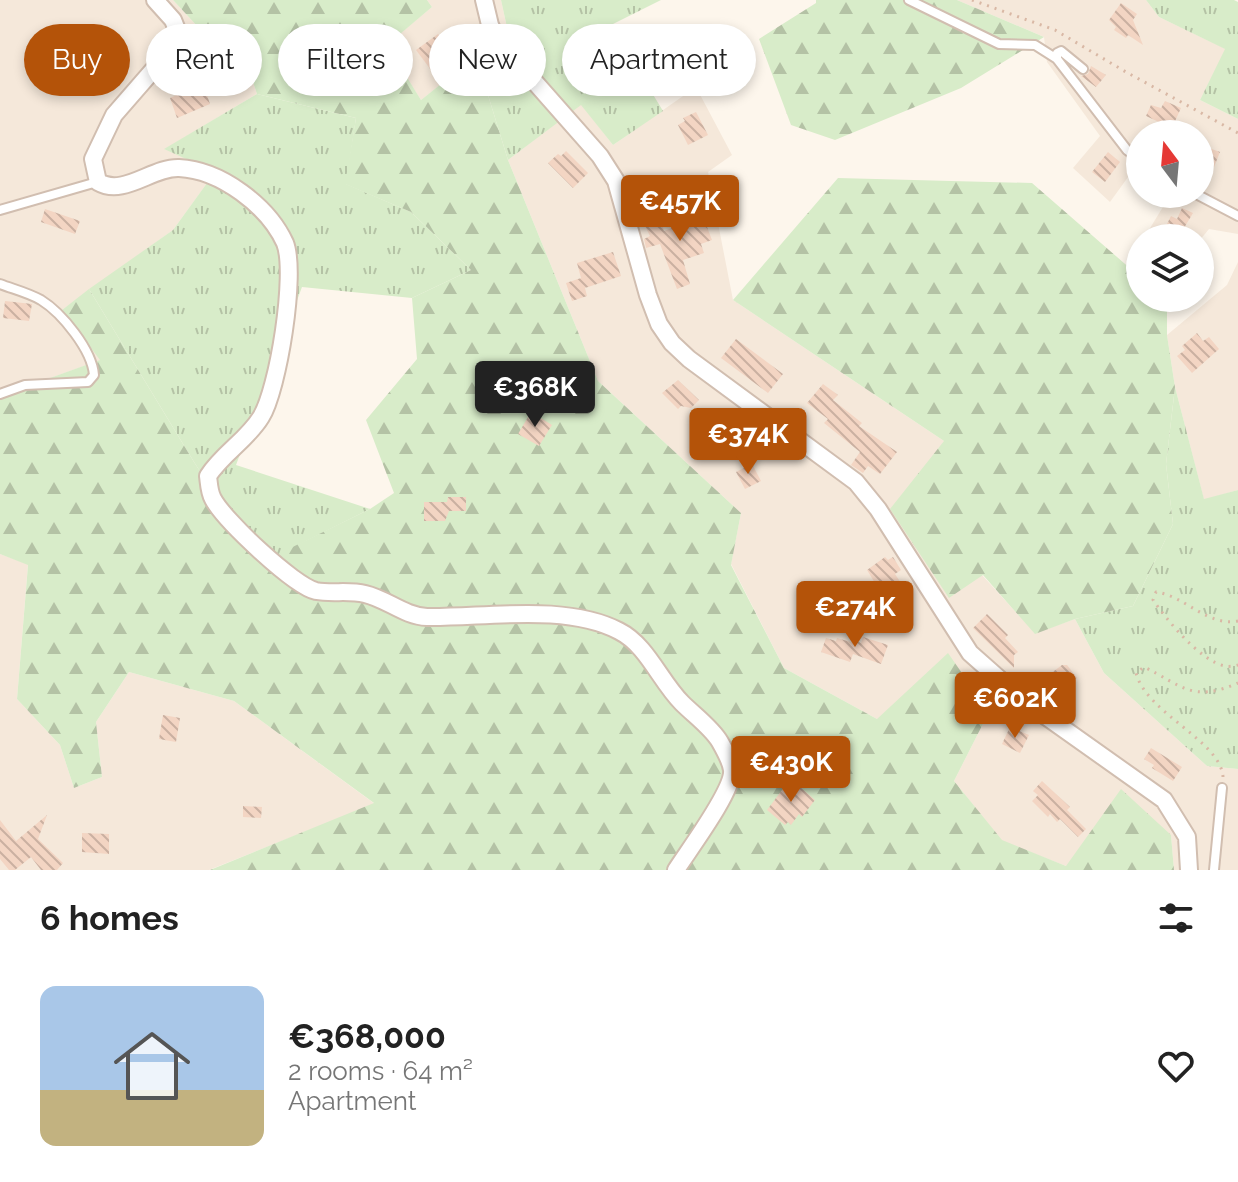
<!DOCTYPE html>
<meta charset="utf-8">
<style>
body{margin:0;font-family:Raleway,sans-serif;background:#f6f6f6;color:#222;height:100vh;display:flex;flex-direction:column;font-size:30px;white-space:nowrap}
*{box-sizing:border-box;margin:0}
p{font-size:26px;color:#767676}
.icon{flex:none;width:44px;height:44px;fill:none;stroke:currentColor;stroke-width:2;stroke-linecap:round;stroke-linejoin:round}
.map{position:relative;height:870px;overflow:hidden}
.drawer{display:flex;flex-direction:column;background:#fff;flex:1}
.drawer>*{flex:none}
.banner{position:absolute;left:24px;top:24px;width:800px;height:72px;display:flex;gap:16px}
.needle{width:52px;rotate:344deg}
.buttons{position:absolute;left:1126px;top:120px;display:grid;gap:16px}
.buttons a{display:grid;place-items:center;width:88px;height:88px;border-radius:50%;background:#fff;box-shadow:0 4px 12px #0003;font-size:40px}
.price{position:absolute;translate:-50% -68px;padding:0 18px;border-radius:8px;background:#b45309;color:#fff;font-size:26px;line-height:52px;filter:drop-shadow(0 2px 4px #0008)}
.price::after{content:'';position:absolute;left:50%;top:48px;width:24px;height:18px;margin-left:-12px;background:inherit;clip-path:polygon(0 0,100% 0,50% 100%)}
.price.selected{background:#222;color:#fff}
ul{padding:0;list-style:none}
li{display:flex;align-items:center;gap:24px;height:200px;padding:0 40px}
li span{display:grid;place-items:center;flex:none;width:224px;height:160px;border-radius:16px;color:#555}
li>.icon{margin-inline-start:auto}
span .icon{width:96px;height:96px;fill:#fffc;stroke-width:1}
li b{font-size:34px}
h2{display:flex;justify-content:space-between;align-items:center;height:96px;padding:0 40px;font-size:34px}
.chip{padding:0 28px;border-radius:36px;background:#fff;box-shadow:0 4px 12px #0003;font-size:28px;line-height:72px}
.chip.selected{background:#b45309;color:#fff}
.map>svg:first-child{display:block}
.residential{fill:#f5e8da}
.grass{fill:url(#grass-tufts)}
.forest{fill:url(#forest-firs)}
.building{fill:url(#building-back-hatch)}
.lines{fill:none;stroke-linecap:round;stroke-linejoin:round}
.lane-casing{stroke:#d1beb0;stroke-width:12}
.street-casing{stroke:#d1beb0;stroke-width:20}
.path{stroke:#d9b8a5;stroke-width:3;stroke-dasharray:2 6;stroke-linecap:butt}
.lane{stroke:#fff;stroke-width:8}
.street{stroke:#fff;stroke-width:16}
</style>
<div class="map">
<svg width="1238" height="870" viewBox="0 0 1238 870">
<defs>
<pattern id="grass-tufts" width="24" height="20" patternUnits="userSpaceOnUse" patternTransform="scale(2)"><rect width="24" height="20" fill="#d8ecc9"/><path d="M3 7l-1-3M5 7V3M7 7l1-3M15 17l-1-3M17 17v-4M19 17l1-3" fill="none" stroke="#b4c2a5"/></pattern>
<pattern id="forest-firs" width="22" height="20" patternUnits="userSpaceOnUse" patternTransform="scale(2)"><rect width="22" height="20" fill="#d8ecc9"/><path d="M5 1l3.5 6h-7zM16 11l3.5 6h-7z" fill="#b4c2a5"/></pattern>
<pattern id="building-back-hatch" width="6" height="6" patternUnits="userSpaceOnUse" patternTransform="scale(2)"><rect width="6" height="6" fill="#f3d5c3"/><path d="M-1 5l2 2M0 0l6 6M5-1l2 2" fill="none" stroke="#cab0a1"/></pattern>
</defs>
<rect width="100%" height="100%" fill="#fdf6ec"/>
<!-- residential -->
<path class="residential" d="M0,0H173L198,27L234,25L257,94L165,149L216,171L173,230L62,310L101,360L0,396Z
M427,0H501L508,32L421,100L386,45L432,7Z
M957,0H1146L1159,17L1226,49L1200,100L1238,119V234L1209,229L1200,240L1144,238L1169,197L1165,194H1200V134H1140V178L1131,173L1110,202L1073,168L1100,136L1047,62L1044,37Z
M696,87L732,155L708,172L733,300L944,441L949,597L982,575L1035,633L1075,619L1104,673L1207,766L1238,769V870H1174L1171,835L1066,866L1002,841L954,781L989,712L877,719L784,668L731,564L741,513L598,381L508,160L581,104L613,145Z
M1238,262V490L1204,500L1175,387L1167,335L1227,285Z
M0,554L28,564L17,699L60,745L74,788L102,777L96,722L129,672L234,701L375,804L209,870H0Z"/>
<!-- grass -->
<path class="grass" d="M501,0H661L611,25L663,111L613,145L581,105L508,160L476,56L508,32Z
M1146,0H1234L1238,2V119L1200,100L1225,49L1159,17Z
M257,94L356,118L346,184L411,212L471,270L412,298L302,287L236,465L370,509L260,564L194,462L89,289L173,230L215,172L164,149Z
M1175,387L1204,499L1238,490V769L1207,766L1104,673L1075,619L1133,606L1173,524L1166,464Z"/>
<!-- forest -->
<path class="forest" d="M173,0H427L432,7L387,45L421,100L476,56L508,160L598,381L741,513L731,565L784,668L877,719L948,653L989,712L954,781L1002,840L1066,866L1121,789L1171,835L1174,870H210L374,803L234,701L129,672L96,722L102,777L74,788L60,745L17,699L28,565L0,554V396L100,360L62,310L89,289L194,462L260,563L370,509L394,493L366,420L417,359L412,298L471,270L411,212L345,184L356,118L257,94L234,25L198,27Z
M816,0H957L1044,37L961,88L835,140L791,125L759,39L816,3Z
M838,178L1032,183L1140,277V298H1165L1167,300V335L1175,387L1166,464L1173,524L1133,606L1075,619L1035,634L983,575L949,598L890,509L944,441L733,300Z"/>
<!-- building -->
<path class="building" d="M1121,3L1137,14L1133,20L1143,45L1128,35L1126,38L1114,30L1116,27L1109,20Z
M447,31L460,48L431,70L416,50L438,34L440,36Z
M1091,66L1106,75L1096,87L1081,76L1088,74Z
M203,83L210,104L177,118L170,98Z
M1165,101L1181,108L1172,128L1146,116L1151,105L1161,108Z
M696,112L708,135L688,145L678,125L685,121L683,118Z
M1206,147L1220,152L1214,167L1201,161Z
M566,151L588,173L573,188L548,163L558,154L561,156Z
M1108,152L1120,162L1105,182L1092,172Z
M699,206L712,240L701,244L704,253L683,260L690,284L677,289L660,244L646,248L644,239L650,236L645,226L661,220L664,231L690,221L687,211Z
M1182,208L1193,213L1178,238H1160L1171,216L1177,219Z
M45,209L80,221L75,234L41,222Z
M613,252L621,276L585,288L587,296L572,301L566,283L581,278L577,263Z
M5,301L32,304L29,321L3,318Z
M1197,333L1203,341L1209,337L1219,349L1192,373L1177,356L1185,350L1182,346Z
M736,339L783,374L768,393L721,358Z
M678,380L699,400L691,408L681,406L678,409L662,393Z
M823,384L838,395L833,400L862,423L859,426L897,452L880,474L868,466L863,473L851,465L860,452L824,423L828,419L807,403Z
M531,412L552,425L539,446L518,434Z
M752,464L761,481L745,489L736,472Z
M448,497H466V511H449L445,521H424V502H447Z
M885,557L888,560L893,557L901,570L895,574L901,583L894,589L882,586L878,588L867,570Z
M987,614L1008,635L1005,638L1018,652L1014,655V668L973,628Z
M863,637L888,645L881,664L853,654L850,662L821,652L826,638L836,641L837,638L854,643L855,640L861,643Z
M1062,665H1067L1077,678L1055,695L1042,680Z
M163,715L180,718L176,742L159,739Z
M1010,727L1029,735L1020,753L1002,744Z
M1151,748L1182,767L1173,781L1152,768L1154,765L1144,759Z
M1042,781L1070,807L1067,810L1086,829L1078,837L1060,819L1057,822L1050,814L1048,817L1032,801L1038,795L1033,791Z
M785,786L800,787L815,800L802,817L799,814L791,825L788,822L785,825L767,810Z
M243,806L262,807L261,818L243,817Z
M47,815L38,839L63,863L57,870H41L31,857L15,870H9L0,859V820L16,841Z
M82,833L109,834V854L82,852Z"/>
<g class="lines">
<defs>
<path id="lane" d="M909,0L999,44L1035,45L1057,59L1127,150L1140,160
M1057,59V53L1061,51L1083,69
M1196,194L1238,216
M0,210L97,182
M0,284C13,289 29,293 41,300C62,313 92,350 94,375L88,382L25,385L0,394
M1214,870L1222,788"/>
<path id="street" d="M155,0L173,20L179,35L174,46L114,115L93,159L98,182C124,197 152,167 179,168C221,170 268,206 285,243C297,273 278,390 261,417C247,440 223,453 208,476C209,483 209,492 213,499C224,520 294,586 316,591C332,594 349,590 365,594C387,599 404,616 427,617C484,618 565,603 619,631C647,645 660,681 682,703C694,715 712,728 720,742C724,749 731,762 732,770C734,790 688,851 676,870
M484,0L490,25L496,38L600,156L616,181L648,295L659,324L672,343L689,359L856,482L878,509L970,653L1023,700L1164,800L1187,837L1189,870"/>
</defs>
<!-- lane casing -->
<use href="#lane" class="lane-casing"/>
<!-- street casing -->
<use href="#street" class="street-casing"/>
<!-- path -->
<path class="path" d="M972,0L1055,30L1126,72L1238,133
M1238,621C1208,627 1185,596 1156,592L1153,600C1167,620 1200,661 1225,666C1229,667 1234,666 1238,665
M1223,777C1221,741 1146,713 1136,673L1144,667C1183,686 1192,703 1238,683"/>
<!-- lane -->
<use href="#lane" class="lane"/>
<!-- street -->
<use href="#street" class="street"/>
</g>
</svg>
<div class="buttons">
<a><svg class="needle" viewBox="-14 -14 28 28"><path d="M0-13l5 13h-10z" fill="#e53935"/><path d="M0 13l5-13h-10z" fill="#767676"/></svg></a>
<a><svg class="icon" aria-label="layers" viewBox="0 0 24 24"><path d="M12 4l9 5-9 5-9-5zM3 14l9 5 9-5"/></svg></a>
</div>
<b class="price" style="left:680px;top:243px">€457K</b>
<b class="price selected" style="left:535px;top:429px">€368K</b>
<b class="price" style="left:748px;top:476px">€374K</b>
<b class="price" style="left:855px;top:649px">€274K</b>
<b class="price" style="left:1015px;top:740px">€602K</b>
<b class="price" style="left:791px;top:804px">€430K</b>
<div class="banner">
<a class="chip selected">Buy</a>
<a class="chip">Rent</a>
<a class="chip">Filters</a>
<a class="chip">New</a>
<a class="chip">Apartment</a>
</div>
</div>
<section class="drawer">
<h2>6 homes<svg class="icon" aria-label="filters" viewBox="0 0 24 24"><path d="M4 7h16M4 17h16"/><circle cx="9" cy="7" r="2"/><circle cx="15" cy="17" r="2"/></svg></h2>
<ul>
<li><span style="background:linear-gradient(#a9c7e8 65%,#c2b280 0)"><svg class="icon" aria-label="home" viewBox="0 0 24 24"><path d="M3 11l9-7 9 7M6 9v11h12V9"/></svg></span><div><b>€368,000</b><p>2 rooms · 64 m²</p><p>Apartment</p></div><svg class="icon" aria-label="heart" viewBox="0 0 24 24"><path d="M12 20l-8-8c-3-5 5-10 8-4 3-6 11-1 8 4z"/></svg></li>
</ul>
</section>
